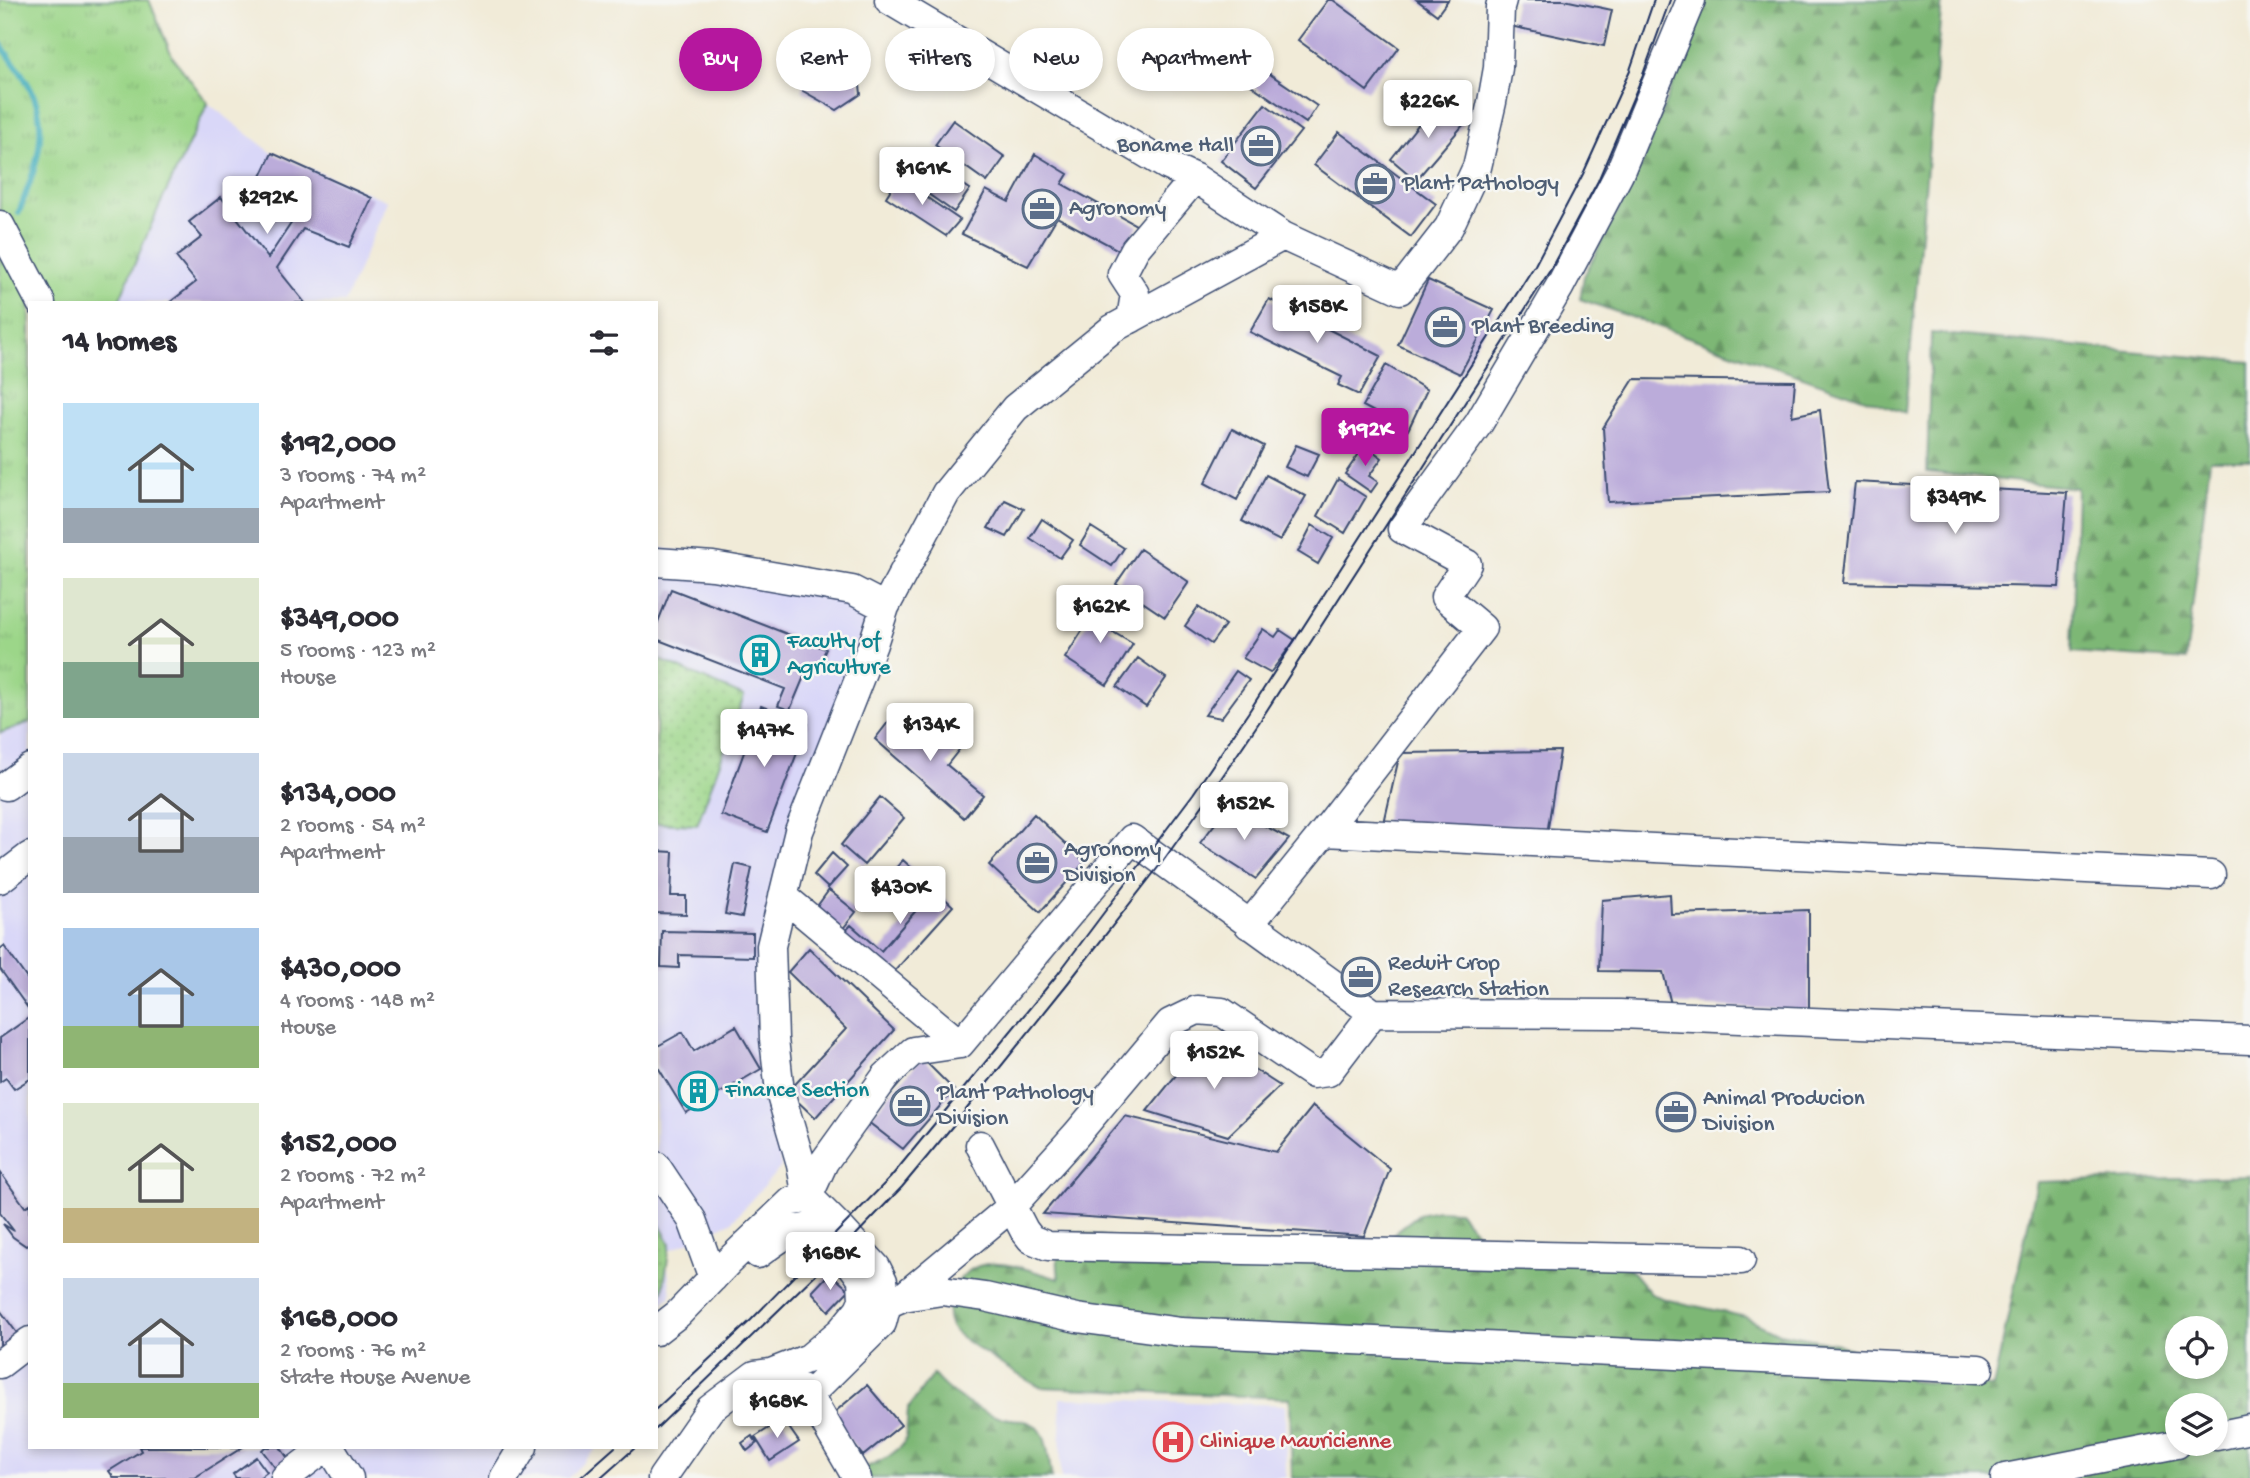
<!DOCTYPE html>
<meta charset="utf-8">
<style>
body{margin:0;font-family:"Gochi Hand",sans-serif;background:#f2f2f3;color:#2b2b33;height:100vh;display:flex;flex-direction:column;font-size:26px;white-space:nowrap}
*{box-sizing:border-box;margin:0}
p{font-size:23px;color:#7c7c81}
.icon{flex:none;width:38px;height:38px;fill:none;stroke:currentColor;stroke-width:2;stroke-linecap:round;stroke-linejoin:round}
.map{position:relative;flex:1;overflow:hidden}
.side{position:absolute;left:28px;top:301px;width:630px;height:1148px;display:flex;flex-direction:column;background:#fff;border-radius:0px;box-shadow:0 4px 10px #0003}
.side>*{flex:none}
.top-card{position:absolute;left:679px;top:28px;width:665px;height:63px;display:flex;gap:14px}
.controls{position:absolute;left:2165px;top:1316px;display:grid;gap:14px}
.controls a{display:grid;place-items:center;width:63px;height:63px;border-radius:50%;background:#fff;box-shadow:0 4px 10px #0003;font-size:35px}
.price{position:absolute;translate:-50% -60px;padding:0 16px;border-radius:7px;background:#fff;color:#222;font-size:23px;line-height:46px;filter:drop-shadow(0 2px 4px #0008)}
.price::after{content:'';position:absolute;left:50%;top:42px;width:21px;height:16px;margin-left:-10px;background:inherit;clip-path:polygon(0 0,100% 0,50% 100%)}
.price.current{background:#b5179e;color:#fff}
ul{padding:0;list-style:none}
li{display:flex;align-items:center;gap:21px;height:175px;padding:0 35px}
li span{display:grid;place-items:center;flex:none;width:196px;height:140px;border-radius:0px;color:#555}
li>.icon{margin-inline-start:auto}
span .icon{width:84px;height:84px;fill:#fffc;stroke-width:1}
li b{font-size:30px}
h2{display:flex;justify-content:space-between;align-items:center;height:84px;padding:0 35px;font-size:30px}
.pill{padding:0 24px;border-radius:32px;background:#fff;box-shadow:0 4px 10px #0003;font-size:24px;line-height:63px}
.pill.current{background:#b5179e;color:#fff}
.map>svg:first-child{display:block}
.built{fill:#d9d7f8}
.grass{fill:url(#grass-dots);stroke:#5c8274;stroke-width:2}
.forest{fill:url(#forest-firs);stroke:#4c736a;stroke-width:2;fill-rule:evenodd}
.park{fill:url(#park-tufts);stroke:#5c8274;stroke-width:2}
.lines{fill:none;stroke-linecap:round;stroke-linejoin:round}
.stream{stroke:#3baab9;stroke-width:6}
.building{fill:#bbacda}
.minor-casing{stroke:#3b4b70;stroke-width:31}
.minor{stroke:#fff;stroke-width:28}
.tram{stroke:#1b2f5e;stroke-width:2}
.labels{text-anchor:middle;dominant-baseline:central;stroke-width:5;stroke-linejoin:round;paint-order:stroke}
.service-label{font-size:23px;fill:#4e5e75;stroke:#f6f6f2;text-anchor:start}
.culture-label{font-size:23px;fill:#0d838f;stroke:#f6f6f2;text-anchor:start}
.health-label{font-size:23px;fill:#be3a42;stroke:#f6f6f2;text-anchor:start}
</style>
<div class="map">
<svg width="2250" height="1478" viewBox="0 0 2250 1478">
<defs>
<pattern id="grass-dots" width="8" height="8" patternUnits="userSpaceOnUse" patternTransform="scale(1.75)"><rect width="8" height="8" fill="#9cd689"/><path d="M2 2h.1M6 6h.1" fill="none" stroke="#86b879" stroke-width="1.8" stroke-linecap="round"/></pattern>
<pattern id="forest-firs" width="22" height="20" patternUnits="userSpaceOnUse" patternTransform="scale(1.75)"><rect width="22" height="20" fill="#7db775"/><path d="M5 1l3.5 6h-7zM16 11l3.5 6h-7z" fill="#669563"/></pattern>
<pattern id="park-tufts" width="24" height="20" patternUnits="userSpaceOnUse" patternTransform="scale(1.75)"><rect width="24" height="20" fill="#9cd689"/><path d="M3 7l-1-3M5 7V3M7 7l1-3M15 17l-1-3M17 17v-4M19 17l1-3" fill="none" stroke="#86b879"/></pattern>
</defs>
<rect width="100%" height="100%" fill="#f6f6f2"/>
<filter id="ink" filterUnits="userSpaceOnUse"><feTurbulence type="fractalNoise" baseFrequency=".0143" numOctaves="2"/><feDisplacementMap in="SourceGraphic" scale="14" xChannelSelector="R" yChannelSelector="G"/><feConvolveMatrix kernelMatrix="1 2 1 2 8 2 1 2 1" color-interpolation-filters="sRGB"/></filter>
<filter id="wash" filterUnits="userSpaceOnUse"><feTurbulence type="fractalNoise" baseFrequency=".00686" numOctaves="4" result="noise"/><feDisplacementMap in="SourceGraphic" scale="28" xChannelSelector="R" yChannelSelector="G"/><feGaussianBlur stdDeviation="1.57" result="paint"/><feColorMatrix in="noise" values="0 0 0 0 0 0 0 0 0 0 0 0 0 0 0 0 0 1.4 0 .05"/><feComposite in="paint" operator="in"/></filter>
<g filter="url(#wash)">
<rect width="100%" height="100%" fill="#f1ebd8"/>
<!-- built -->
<path class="built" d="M208,103L272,153L388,201L344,303H118L158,209Z
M656,547L875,586L856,650L791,828L770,1076L781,1167L731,1222L666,1252L671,1296L656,1309Z
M30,720V1447H598L568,1478H0V721Z
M1060,1398L1285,1405L1286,1478H1061Z"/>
<!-- grass -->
<path class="grass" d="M656,658L744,696L697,825L656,823Z
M656,1219L670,1243L663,1291L656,1296Z"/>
<!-- forest -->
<path class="forest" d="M1705,0H1942L1905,413L1580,299L1584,276L1641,166Z
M1931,333L2250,362V460H2210L2186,660L2072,652L2077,488L1927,472Z
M2250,1176V1478H1292L1290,1398L1040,1387C1015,1374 994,1360 971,1344C966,1340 958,1336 954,1331C945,1320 947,1307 951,1295C971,1244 1021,1268 1059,1279C1056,1255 1056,1249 1073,1231L1148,1245L1355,1248L1389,1237L1419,1214L1438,1210L1458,1211L1482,1239L1543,1243L1625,1263L1651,1294L1668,1300L1746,1317L1779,1333L1838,1344L1907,1372L1910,1381L1993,1387L2037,1182ZM2177,1328H2216V1367H2177ZM2177,1405H2216V1444H2177Z
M933,1374C949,1394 971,1407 995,1416C1012,1422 1034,1416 1043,1435C1049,1447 1049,1465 1052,1478H844L888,1457L902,1446L906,1438L908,1409Z"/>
<!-- park -->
<path class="park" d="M0,0H149L172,56L208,103L158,209L118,303H30V722L0,733Z"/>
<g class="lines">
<!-- stream -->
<path class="stream" d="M0,43C9,57 20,70 28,84C53,128 35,169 19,212"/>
</g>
<g id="blocks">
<!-- building -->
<path class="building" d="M1328,0H1333L1399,48L1367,91L1298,40Z
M1417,0H1448L1437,15Z
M1516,0H1564L1612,10L1604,46L1510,26Z
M1233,49L1317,106L1306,123L1222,65Z
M822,51L858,68L861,94L837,110L803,91L802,67Z
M1437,101L1465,123L1416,180L1391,159Z
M1265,104L1301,131L1256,188L1221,161Z
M953,120L1005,157L987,182L935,145Z
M1339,132L1436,204L1411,237L1314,165Z
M272,153L372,198L349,247L303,229L277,268L305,303H169L196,282L176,257L202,237L189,222L221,197L268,258L292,222L249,202Z
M1035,154L1068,174L1062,184L1138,226L1122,252L1057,217L1028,266L962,234L986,190L1009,202Z
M918,155L970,189L954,212L901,175Z
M898,178L960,220L946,236L886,197Z
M1428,280L1494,310L1460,374L1398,345Z
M1269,299L1381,356L1359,395L1338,385L1342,377L1250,332Z
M1386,365L1427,390L1408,430L1363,406Z
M1634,379L1795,381L1792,416L1820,410L1829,492L1608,502L1603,428Z
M1232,429L1264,446L1237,500L1205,483Z
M1296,445L1319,454L1307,477L1285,467Z
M1365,445L1382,458L1369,476L1378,482L1371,492L1345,474Z
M1266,475L1306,496L1280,541L1242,521Z
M1338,479L1366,497L1345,533L1318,516Z
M1855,482L2067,493L2059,587L1844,583Z
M1005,500L1024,509L1007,537L988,528Z
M1042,519L1073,540L1060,558L1030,538Z
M1312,525L1333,538L1318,564L1298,552Z
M1091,527L1124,548L1112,566L1080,545Z
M1140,549L1189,582L1165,617L1116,584Z
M671,589L826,649L817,670L808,667L790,710L778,706L785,689L656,639V627Z
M1102,600L1122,611L1108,629L1133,644L1107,685L1065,658Z
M1198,607L1225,625L1211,644L1185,626Z
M1263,629L1275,637L1280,630L1295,640L1270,673L1243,658Z
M1138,658L1166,678L1146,707L1117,687Z
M1236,671L1249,680L1221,718L1205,715Z
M761,706L808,724L767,832L721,815Z
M896,712L934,746L944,732L962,746L947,765L983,795L964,818L875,739Z
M1560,751L1547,834L1381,836L1400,753Z
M880,797L904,818L864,865L841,845Z
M1229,806L1289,839L1256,879L1200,843Z
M1034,814L1085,862L1040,912L989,865Z
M656,851L673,852L671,896H686V914L656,913Z
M832,853L847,867L828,888L814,875Z
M903,860L953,906L884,983L836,942L851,925L881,951L919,907L887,878Z
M735,864L752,868L742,917L725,914Z
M829,890L856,912L841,931L815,909Z
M1670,894L1671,914L1809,910V1011L1671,1004L1663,972L1599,971L1602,900Z
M662,931L753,933V957L679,955V968L661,967Z
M4,946L30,983V1011L0,969V949Z
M809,948L894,1030L815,1118L788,1092L846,1029L788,972Z
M30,1017V1079L14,1089L6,1078L0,1082V1038Z
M736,1026L761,1069L686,1113L656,1064V1047L683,1032L694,1051Z
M1206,1038L1280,1086L1228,1136L1147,1111Z
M922,1058L954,1090L903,1149L867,1121Z
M1313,1106L1390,1169L1364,1236L1043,1214L1125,1116L1276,1152Z
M0,1172L25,1207L30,1204V1243L26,1246L13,1237L3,1224L14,1231L0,1213Z
M830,1273L849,1290L829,1311L812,1292Z
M0,1310L22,1340L0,1356Z
M867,1385L901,1425L863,1456L830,1416Z
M783,1419L799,1442L770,1461L755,1437Z
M752,1436L757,1443L747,1451L742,1443Z
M139,1447H243L194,1478H114L109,1471L141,1451Z
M265,1447H280L289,1460L276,1469L262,1450Z
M256,1457L267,1472L259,1478H236L233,1474Z"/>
</g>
</g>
<g filter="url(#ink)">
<use href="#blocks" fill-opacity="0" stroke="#3b4b70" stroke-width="2"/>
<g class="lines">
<defs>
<path id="minor" d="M889,0L1166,165L1195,178L1283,236L1400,290L1449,227L1477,167L1492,102L1498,68L1500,7L1502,0
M0,225L41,303
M1131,319L1135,294L1122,274L1135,249L1195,178
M656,562L713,566L852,590L885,607
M6,786L30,768
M1324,832L2211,875
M0,879L30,856
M783,896L960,1044
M1249,925L1324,832L1482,628L1445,597L1467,564L1402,529L1479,423L1560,286L1619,174L1691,0
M980,1145L1024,1230L1031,1239L1048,1246L1741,1260
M656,1166L692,1220L713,1278
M807,1199L801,1164L780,1092L774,1039L771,946L799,831L873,644L885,607L946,493L1015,408L1112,329L1283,236
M807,1199L824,1162L886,1076L913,1051L960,1044L1132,839L1373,1013
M758,1254C777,1240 791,1228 814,1227L851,1264L862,1279L863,1300L859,1309L841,1331L809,1358L771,1373
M903,1297L942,1291L985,1297L1077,1318L1181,1332L1979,1369
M887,1304L903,1297L1011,1207L1076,1135L1170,1023L1197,1010L1222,1012L1313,1074L1328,1072L1373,1013L1620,1014L2250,1040
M656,1331L678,1314L729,1261L792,1201L807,1199L815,1203L842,1230L876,1267L883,1281L887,1304L882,1323L809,1395
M0,1364L30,1341
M2216,1436L2250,1429
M330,1447L349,1478
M285,1478L326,1447
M504,1478L523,1447
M662,1478L710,1409L755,1375L771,1373L789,1378L809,1395L857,1478
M2005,1478L2177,1444"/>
</defs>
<!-- minor casing -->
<use href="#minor" class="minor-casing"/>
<!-- minor -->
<use href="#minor" class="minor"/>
<!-- tram -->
<path class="tram" d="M656,1409L751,1320L890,1178L1057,975L1193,794L1248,713L1535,265L1583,174L1630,70L1654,0
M656,1429L851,1240L902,1187L961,1116L1068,983L1163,861L1205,802L1260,721L1549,272L1598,181L1642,77L1670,0
M580,1478L615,1447
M601,1478L636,1447"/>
</g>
</g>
<!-- icons -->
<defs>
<symbol id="office-ring" viewBox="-11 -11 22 22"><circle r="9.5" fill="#f6f6f2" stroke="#5c6f8a" stroke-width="1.5"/><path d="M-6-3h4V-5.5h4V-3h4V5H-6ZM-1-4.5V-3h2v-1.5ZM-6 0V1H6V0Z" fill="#5c6f8a"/></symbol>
<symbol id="building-ring" viewBox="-11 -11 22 22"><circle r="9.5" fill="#f6f6f2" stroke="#0f9aa8" stroke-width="1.5"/><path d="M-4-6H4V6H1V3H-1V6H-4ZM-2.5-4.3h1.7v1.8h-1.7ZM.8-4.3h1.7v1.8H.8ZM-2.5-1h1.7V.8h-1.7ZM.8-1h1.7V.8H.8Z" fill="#0f9aa8"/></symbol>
<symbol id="hospital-ring" viewBox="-11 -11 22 22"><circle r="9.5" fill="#f6f6f2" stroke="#e0444e" stroke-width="1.5"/><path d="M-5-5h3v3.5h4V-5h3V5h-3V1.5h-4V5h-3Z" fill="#e0444e"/></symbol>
</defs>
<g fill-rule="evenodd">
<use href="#office-ring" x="1239" y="124" width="44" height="44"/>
<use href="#office-ring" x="1353" y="162" width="44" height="44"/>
<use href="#office-ring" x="1020" y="187" width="44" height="44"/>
<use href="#office-ring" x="1423" y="305" width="44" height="44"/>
<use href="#building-ring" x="738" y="633" width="44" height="44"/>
<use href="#office-ring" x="1015" y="841" width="44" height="44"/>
<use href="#office-ring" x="1339" y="955" width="44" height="44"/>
<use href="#building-ring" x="676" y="1069" width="44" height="44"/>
<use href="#office-ring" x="888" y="1084" width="44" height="44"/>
<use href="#office-ring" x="1654" y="1090" width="44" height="44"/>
<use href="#hospital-ring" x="1151" y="1420" width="44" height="44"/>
</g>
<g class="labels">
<!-- service labels -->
<g class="service-label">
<text x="1234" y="146" text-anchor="end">Boname Hall</text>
<text x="1402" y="184">Plant Pathology</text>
<text x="1069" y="209">Agronomy</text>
<text x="1472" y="327">Plant Breeding</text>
<text x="1064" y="850">Agronomy<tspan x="1064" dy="26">Division</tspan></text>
<text x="1388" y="964">Reduit Crop<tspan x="1388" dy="26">Research Station</tspan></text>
<text x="937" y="1093">Plant Pathology<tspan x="937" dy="26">Division</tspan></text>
<text x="1703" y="1099">Animal Producion<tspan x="1703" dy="26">Division</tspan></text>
</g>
<!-- culture labels -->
<g class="culture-label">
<text x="787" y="642">Faculty of<tspan x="787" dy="26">Agriculture</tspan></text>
<text x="725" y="1091">Finance Section</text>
</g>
<!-- health labels -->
<g class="health-label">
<text x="1200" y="1442">Clinique Mauricienne</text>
</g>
</g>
</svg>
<div class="controls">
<a><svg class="icon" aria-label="locate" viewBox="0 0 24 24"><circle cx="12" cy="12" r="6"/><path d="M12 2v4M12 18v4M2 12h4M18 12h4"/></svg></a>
<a><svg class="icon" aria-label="layers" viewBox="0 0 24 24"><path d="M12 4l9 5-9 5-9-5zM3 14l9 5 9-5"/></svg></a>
</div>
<b class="price" style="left:1428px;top:140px">$226K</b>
<b class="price" style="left:922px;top:207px">$161K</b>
<b class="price" style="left:267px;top:236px">$292K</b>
<b class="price" style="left:1317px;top:345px">$158K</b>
<b class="price current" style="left:1365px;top:468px">$192K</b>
<b class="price" style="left:1955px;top:536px">$349K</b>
<b class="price" style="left:1100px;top:645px">$162K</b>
<b class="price" style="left:930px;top:763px">$134K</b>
<b class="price" style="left:764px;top:769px">$147K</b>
<b class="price" style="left:1244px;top:842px">$152K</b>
<b class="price" style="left:900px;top:926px">$430K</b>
<b class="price" style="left:1214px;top:1091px">$152K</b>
<b class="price" style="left:830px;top:1292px">$168K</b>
<b class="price" style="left:777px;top:1440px">$168K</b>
<div class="top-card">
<a class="pill current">Buy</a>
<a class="pill">Rent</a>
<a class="pill">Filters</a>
<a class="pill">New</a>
<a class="pill">Apartment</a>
</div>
<section class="side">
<h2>14 homes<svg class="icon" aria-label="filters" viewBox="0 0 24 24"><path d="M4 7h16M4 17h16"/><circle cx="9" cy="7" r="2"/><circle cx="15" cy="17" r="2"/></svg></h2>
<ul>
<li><span style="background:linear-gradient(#bfe0f5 75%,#9aa5b1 0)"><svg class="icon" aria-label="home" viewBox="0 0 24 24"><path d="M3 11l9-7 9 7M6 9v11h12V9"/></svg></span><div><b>$192,000</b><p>3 rooms · 74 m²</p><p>Apartment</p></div></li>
<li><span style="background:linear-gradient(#dfe7d0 60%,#7fa58c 0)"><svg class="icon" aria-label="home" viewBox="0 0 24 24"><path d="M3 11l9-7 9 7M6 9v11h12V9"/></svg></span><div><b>$349,000</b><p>5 rooms · 123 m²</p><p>House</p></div></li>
<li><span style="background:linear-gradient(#c9d6e8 60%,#9aa5b1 0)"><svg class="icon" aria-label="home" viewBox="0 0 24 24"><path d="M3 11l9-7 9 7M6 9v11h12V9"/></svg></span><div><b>$134,000</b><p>2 rooms · 54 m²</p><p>Apartment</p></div></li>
<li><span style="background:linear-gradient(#a9c7e8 70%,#8fb573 0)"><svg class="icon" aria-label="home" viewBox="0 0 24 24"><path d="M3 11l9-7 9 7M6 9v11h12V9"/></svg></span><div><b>$430,000</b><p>4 rooms · 148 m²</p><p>House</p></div></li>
<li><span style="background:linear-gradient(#dfe7d0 75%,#c2b280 0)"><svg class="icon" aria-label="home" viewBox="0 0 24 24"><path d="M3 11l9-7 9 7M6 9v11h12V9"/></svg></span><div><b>$152,000</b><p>2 rooms · 72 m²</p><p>Apartment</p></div></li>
<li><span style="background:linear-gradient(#c9d6e8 75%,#8fb573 0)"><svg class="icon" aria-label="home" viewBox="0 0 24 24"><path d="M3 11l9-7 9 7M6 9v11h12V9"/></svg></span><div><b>$168,000</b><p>2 rooms · 76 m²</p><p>State House Avenue</p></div></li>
</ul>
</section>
</div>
